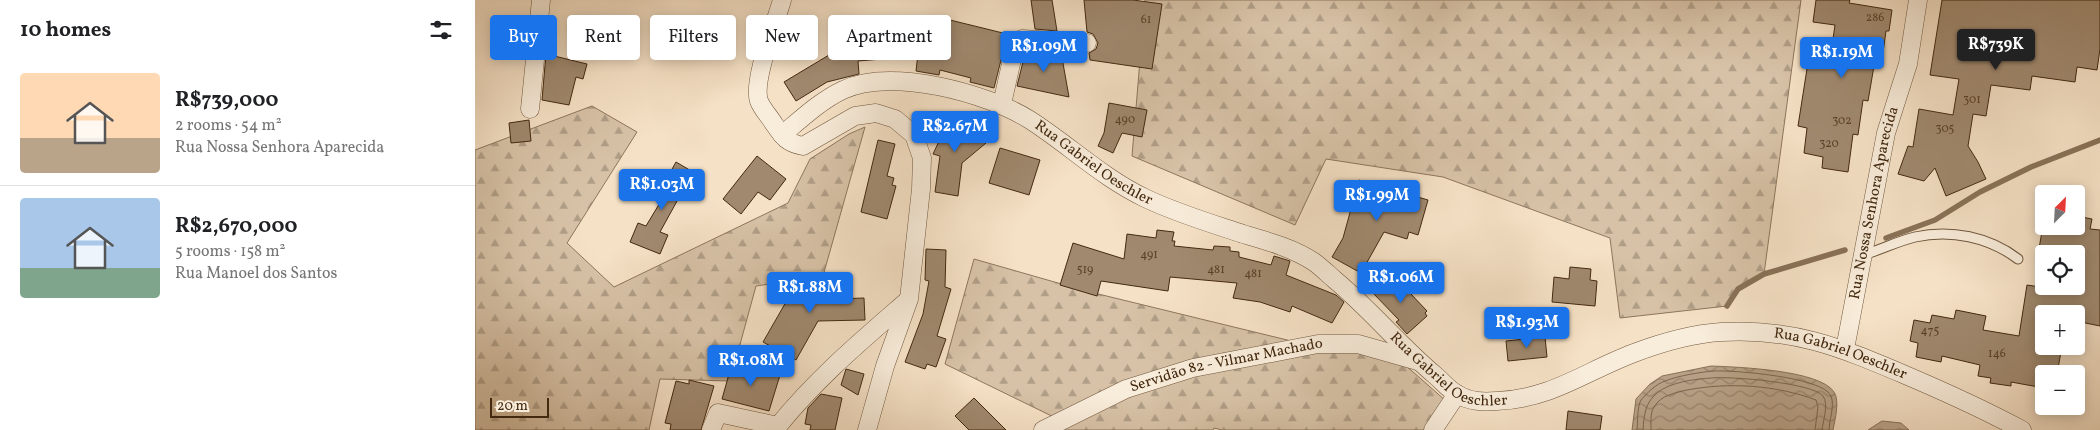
<!DOCTYPE html>
<meta charset="utf-8">
<style>
body{margin:0;font-family:Vollkorn,serif;background:#f6f6f6;color:#202124;height:100vh;display:flex;flex-direction:column;font-size:19px;white-space:nowrap}
*{box-sizing:border-box;margin:0}
p{font-size:16px;color:#757577}
.icon{flex:none;width:28px;height:28px;fill:none;stroke:currentColor;stroke-width:2;stroke-linecap:round;stroke-linejoin:round}
.map{position:relative;flex:1;overflow:hidden}
.drawer{display:flex;flex-direction:column;background:#fff;width:475px}
.drawer>*{flex:none}
.banner{position:absolute;left:15px;top:15px;width:475px;height:45px;display:flex;gap:10px}
.needle{width:32px;rotate:24deg}
.controls{position:absolute;left:1560px;top:185px;display:grid;gap:10px}
.controls a{display:grid;place-items:center;width:50px;height:50px;border-radius:5px;background:#fff;box-shadow:0 2px 12px #0003;font-size:25px}
.scale{position:absolute;left:15px;bottom:12px;width:59px;box-sizing:border-box;padding-left:5px;border:2px solid #432910;border-top:0;font-size:14px;line-height:18px;white-space:nowrap;color:#432910;-webkit-text-stroke:4px #f8ecda;paint-order:stroke}
.price{position:absolute;translate:-50% -42px;padding:0 11px;border-radius:5px;background:#1a73e8;color:#fff;font-size:16px;line-height:32px;filter:drop-shadow(0 1px 2px #0008)}
.price::after{content:'';position:absolute;left:50%;top:30px;width:15px;height:11px;margin-left:-8px;background:inherit;clip-path:polygon(0 0,100% 0,50% 100%)}
.price.active{background:#222;color:#fff}
ul{padding:0;list-style:none}
li{display:flex;align-items:center;gap:15px;height:125px;padding:0 20px}
li+li{border-top:1px solid #e0e0e0}
li span{display:grid;place-items:center;flex:none;width:140px;height:100px;border-radius:5px;color:#555}
li>.icon{margin-inline-start:auto}
span .icon{width:60px;height:60px;fill:#fffc;stroke-width:1}
li b{font-size:21px}
h2{display:flex;justify-content:space-between;align-items:center;height:60px;padding:0 20px;font-size:21px}
.pill{padding:0 18px;border-radius:5px;background:#fff;box-shadow:0 2px 12px #0003;font-size:18px;line-height:45px}
.pill.active{background:#1a73e8;color:#fff}
main{display:flex;flex:1;min-height:0}
.map>svg:first-child{display:block}
.forest{fill:url(#forest-firs);stroke:#8d765c}
.water{fill:url(#water-waves);stroke:#897258}
.lines{fill:none;stroke-linecap:round;stroke-linejoin:round}
.shore{stroke:#7e664c;stroke-width:1}
.stream{stroke:#897258;stroke-width:5.5}
.building{fill:#a0896f;stroke:#432910}
.lane-casing{stroke:#70573e;stroke-width:11}
.street-casing{stroke:#70573e;stroke-width:19}
.lane{stroke:#f8ecda;stroke-width:9}
.street{stroke:#f8ecda;stroke-width:18}
.labels{text-anchor:middle;dominant-baseline:central;stroke-width:4.5;stroke-linejoin:round;paint-order:stroke}
.number-label{font-size:12px;fill:#5a4128}
.street-label{font-size:15px;fill:#432910;stroke:#f8ecda}
</style>
<main>
<section class="drawer">
<h2>10 homes<svg class="icon" aria-label="filters" viewBox="0 0 24 24"><path d="M4 7h16M4 17h16"/><circle cx="9" cy="7" r="2"/><circle cx="15" cy="17" r="2"/></svg></h2>
<ul>
<li><span style="background:linear-gradient(#ffd9b3 65%,#b9a48a 0)"><svg class="icon" aria-label="home" viewBox="0 0 24 24"><path d="M3 11l9-7 9 7M6 9v11h12V9"/></svg></span><div><b>R$739,000</b><p>2 rooms · 54 m²</p><p>Rua Nossa Senhora Aparecida</p></div></li>
<li><span style="background:linear-gradient(#a9c7e8 70%,#7fa58c 0)"><svg class="icon" aria-label="home" viewBox="0 0 24 24"><path d="M3 11l9-7 9 7M6 9v11h12V9"/></svg></span><div><b>R$2,670,000</b><p>5 rooms · 158 m²</p><p>Rua Manoel dos Santos</p></div></li>
</ul>
</section>
<div class="map">
<svg width="1625" height="430" viewBox="0 0 1625 430">
<defs>
<pattern id="forest-firs" width="22" height="20" patternUnits="userSpaceOnUse" patternTransform="scale(1.25)"><rect width="22" height="20" fill="#d7c2a7"/><path d="M5 1l3.5 6h-7zM16 11l3.5 6h-7z" fill="#b09e87"/></pattern>
<pattern id="water-waves" width="16" height="10" patternUnits="userSpaceOnUse" patternTransform="scale(1.25)"><rect width="16" height="10" fill="#b8a288"/><path d="M0 5q4-4 8 0t8 0" fill="none" stroke="#97846e"/></pattern>
</defs>
<rect width="100%" height="100%" fill="#f5e1c6"/>
<filter id="stains"><feTurbulence type="fractalNoise" baseFrequency=".004" numOctaves="4"/><feColorMatrix values="0 0 0 0 .2 0 0 0 0 .09 0 0 0 0 .02 0 0 0 .5 -.17"/></filter>
<radialGradient id="worn" r=".72"><stop offset=".6" stop-color="#630" stop-opacity="0"/><stop offset="1" stop-color="#630" stop-opacity=".3"/></radialGradient>
<!-- forest -->
<path class="forest" d="M670,0H1326L1289,274L1263,289L1252,306L1145,318L1135,238L968,177L851,159L820,225L657,156Z
M117,106L162,132L92,243L139,287L313,203L335,159L374,134L390,127L348,276L281,286L255,381L185,379L174,430H0V150Z
M499,259L611,291L845,348L888,352L929,364L971,401L952,430H747L739,428L738,430H575L589,422L470,364Z"/>
<!-- water -->
<path class="water" d="M1236,366C1262,367 1345,370 1359,392C1365,401 1360,419 1358,430H1157L1161,399L1175,384L1187,376Z
M1407,421L1426,423L1434,430H1393Z"/>
<g class="lines">
<!-- shore -->
<path class="shore" d="M1162,430C1163,421 1162,407 1166,400C1172,393 1181,384 1190,381C1202,376 1226,372 1239,371C1258,370 1348,377 1356,396C1360,406 1354,420 1354,430
M1168,430C1169,415 1170,403 1182,393C1195,382 1220,379 1237,378C1255,376 1338,383 1348,396C1354,404 1348,421 1347,430
M1176,430C1176,423 1175,413 1179,407C1186,395 1200,393 1212,390C1254,382 1301,385 1341,400L1343,407L1340,430"/>
<!-- stream -->
<path class="stream" d="M1411,238L1460,220L1505,192L1556,167L1625,140
M1252,306L1263,289L1289,274L1370,250"/>
</g>
<!-- building -->
<path class="building" d="M556,0H577L582,31L560,29Z
M609,0H658L687,4L677,69L615,60L614,53L621,49L623,43L618,34L612,32Z
M1341,0H1375L1374,3L1417,10L1414,31H1411L1406,67L1399,66L1393,101L1388,100L1383,135L1378,134L1373,172L1347,168L1348,157L1329,153L1332,128L1323,126L1334,56L1355,60L1360,25L1338,22Z
M1467,0H1625V49L1622,70L1602,67L1600,82L1557,76L1555,90L1516,85L1511,116L1498,114L1493,146L1503,162L1511,179L1471,196L1460,168L1449,181L1423,174L1433,146L1438,147L1444,109L1478,115L1484,79L1455,75Z
M475,20L536,35L530,44L519,88L495,82L496,78L465,70L464,75L441,71L446,28L473,31Z
M398,22L399,26L419,25V58L383,61L384,74L352,82L321,101L309,82L364,49L362,43L380,40L378,25Z
M551,50L586,52L594,97L542,86Z
M71,54L112,64L108,79L101,77L94,105L67,100Z
M634,103L672,110L667,137L647,133L638,153L623,146L629,133Z
M475,114L507,131L505,135L508,136L504,141L511,143L487,163L483,196L460,192L465,156L458,154L466,137L461,135Z
M54,120L56,141L36,143L34,123Z
M403,140L420,144L412,176L419,178L417,185L421,186L412,219L386,212Z
M525,148L565,160L554,195L514,183Z
M282,156L311,179L295,200L283,192L266,214L248,199Z
M201,162L218,172L185,232L193,235L185,254L155,242L163,223L171,226L186,201L181,198Z
M884,180L953,200L943,235L934,232L932,239L909,232L886,273L857,257L868,238Z
M1601,216L1617,219L1615,229L1625,230V326L1601,321V314H1569V346H1587L1582,374H1569V388L1536,382V386L1515,383L1516,378L1503,376L1505,365L1467,356L1466,362L1441,357L1443,343L1435,341L1439,320L1455,323L1457,315L1479,319L1481,310L1511,316L1508,330L1544,336L1552,285L1597,292L1598,286H1601V254H1563L1568,226H1601Z
M682,230L699,232L697,241H700L699,246L738,250L739,246L755,247V251L764,252V257L796,265L799,256L815,261L811,275L861,295L869,302L857,323L817,306L815,312L785,302L758,298L762,283L695,277L693,291L626,281L622,296L585,285L598,243L649,259L652,234L681,238Z
M451,249L471,250L470,287L476,289L462,336L471,339L461,367L452,364L450,369L430,362L448,314L454,281L450,280Z
M1095,267L1116,269L1115,280L1122,281L1120,306L1077,302L1079,277L1094,279Z
M323,273L364,289L360,299L389,298L390,320L343,321L321,360L288,342L311,302Z
M917,274L952,311L950,313L952,316L932,334L921,322L924,320L897,292Z
M1070,337L1072,357L1033,361L1031,341Z
M269,365L305,375L294,411L247,399L256,367L267,370Z
M371,369L389,374L383,395L366,385Z
M214,380L239,386L226,430H195L196,424L190,423L201,381L214,384Z
M346,394L367,398L360,430H335L336,425L330,424L333,408Z
M499,398L531,430H494L480,416Z
M1093,411L1127,416L1125,430H1091Z"/>
<g class="lines">
<defs>
<path id="lane" d="M1388,255C1405,250 1423,241 1440,237C1476,229 1514,237 1543,259"/>
<g id="street">
<path d="M307,0C301,22 277,81 284,101C287,109 295,117 299,124C308,137 312,143 328,146L380,116L401,113L420,119L439,135L447,158L446,189L434,299L410,366L392,430"/>
<path d="M527,104L540,46L547,39L612,43"/>
<path d="M55,109L66,0"/>
<path id="s1" d="M307,135C326,119 345,101 368,90C416,67 512,93 555,120C594,145 628,178 670,198C701,213 735,223 768,234C792,241 818,248 839,262C846,267 853,274 860,280C896,310 925,346 961,376C968,382 974,390 982,394C995,402 1008,402 1022,401C1076,399 1111,371 1159,353C1188,342 1216,334 1246,332C1318,328 1364,347 1428,374C1468,391 1508,409 1547,430"/>
<path id="s2" d="M1370,349L1411,133L1433,64L1443,0"/>
<path d="M236,430L243,413L303,426C342,378 385,342 432,301"/>
<path id="s3" d="M568,430L651,389L718,368L843,344H883L943,361"/>
<path d="M958,430L982,394"/>
</g>
</defs>
<!-- lane casing -->
<use href="#lane" class="lane-casing"/>
<!-- street casing -->
<use href="#street" class="street-casing"/>
<!-- lane -->
<use href="#lane" class="lane"/>
<!-- street -->
<use href="#street" class="street"/>
</g>
<g class="labels">
<!-- number labels -->
<g class="number-label">
<text x="1400" y="18">286</text>
<text x="671" y="20">61</text>
<text x="1497" y="100">301</text>
<text x="650" y="120">490</text>
<text x="1367" y="121">302</text>
<text x="1470" y="129">305</text>
<text x="1354" y="144">320</text>
<text x="674" y="255">491</text>
<text x="610" y="270">519</text>
<text x="741" y="270">481</text>
<text x="778" y="274">481</text>
<text x="1455" y="331">475</text>
<text x="1522" y="354">146</text>
</g>
<!-- street labels -->
<g class="street-label">
<text stroke="none"><textPath href="#s1" startOffset="348">Rua Gabriel Oeschler</textPath></text>
<text stroke="none"><textPath href="#s2" startOffset="149">Rua Nossa Senhora Aparecida</textPath></text>
<text stroke="none"><textPath href="#s1" startOffset="1186">Rua Gabriel Oeschler</textPath></text>
<text stroke="none"><textPath href="#s1" startOffset="768">Rua Gabriel Oeschler</textPath></text>
<text stroke="none"><textPath href="#s3" startOffset="196">Servidão 82 - Vilmar Machado</textPath></text>
</g>
</g>
<rect width="100%" height="100%" filter="url(#stains)"/>
<rect width="100%" height="100%" fill="url(#worn)"/>
</svg>
<div class="controls">
<a><svg class="needle" viewBox="-14 -14 28 28"><path d="M0-13l5 13h-10z" fill="#e53935"/><path d="M0 13l5-13h-10z" fill="#757577"/></svg></a>
<a><svg class="icon" aria-label="locate" viewBox="0 0 24 24"><circle cx="12" cy="12" r="6"/><path d="M12 2v4M12 18v4M2 12h4M18 12h4"/></svg></a>
<a>+</a>
<a>−</a>
</div>
<div class="scale">20 m</div>
<b class="price active" style="left:1521px;top:71px">R$739K</b>
<b class="price" style="left:569px;top:73px">R$1.09M</b>
<b class="price" style="left:1367px;top:79px">R$1.19M</b>
<b class="price" style="left:480px;top:153px">R$2.67M</b>
<b class="price" style="left:187px;top:211px">R$1.03M</b>
<b class="price" style="left:902px;top:222px">R$1.99M</b>
<b class="price" style="left:926px;top:304px">R$1.06M</b>
<b class="price" style="left:335px;top:314px">R$1.88M</b>
<b class="price" style="left:1052px;top:349px">R$1.93M</b>
<b class="price" style="left:276px;top:387px">R$1.08M</b>
<div class="banner">
<a class="pill active">Buy</a>
<a class="pill">Rent</a>
<a class="pill">Filters</a>
<a class="pill">New</a>
<a class="pill">Apartment</a>
</div>
</div>
</main>
